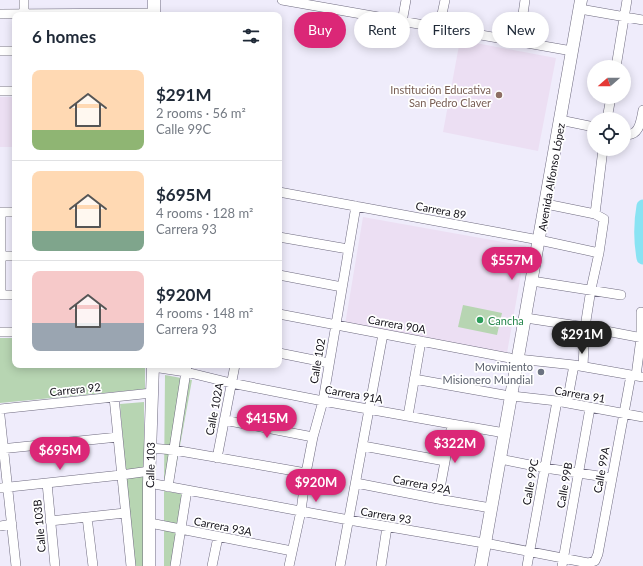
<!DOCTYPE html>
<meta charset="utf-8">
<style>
body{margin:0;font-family:Lato,sans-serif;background:#f6f6f7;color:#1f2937;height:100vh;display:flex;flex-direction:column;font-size:15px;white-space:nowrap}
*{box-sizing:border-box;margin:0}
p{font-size:13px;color:#747a83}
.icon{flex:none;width:22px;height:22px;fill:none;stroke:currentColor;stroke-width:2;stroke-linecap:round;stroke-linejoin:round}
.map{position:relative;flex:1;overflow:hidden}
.details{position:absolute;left:12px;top:12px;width:270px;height:356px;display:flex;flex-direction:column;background:#fff;border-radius:8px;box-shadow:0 2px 10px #0003}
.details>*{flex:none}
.banner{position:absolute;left:294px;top:12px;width:289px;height:36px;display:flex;gap:8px}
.needle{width:26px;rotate:250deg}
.buttons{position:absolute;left:587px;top:60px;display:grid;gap:8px}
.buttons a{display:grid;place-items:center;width:44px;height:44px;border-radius:50%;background:#fff;box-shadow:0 2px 10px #0003;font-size:20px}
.price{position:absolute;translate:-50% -34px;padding:0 9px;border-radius:14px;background:#db2777;color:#fff;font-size:13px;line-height:26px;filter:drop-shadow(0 1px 2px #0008)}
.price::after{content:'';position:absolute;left:50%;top:24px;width:12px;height:9px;margin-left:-6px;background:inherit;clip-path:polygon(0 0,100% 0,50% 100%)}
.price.current{background:#222;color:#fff}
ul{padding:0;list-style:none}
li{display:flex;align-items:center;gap:12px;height:100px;padding:0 20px}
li+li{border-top:1px solid #e0e1e3}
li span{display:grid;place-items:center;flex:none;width:112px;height:80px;border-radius:8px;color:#555}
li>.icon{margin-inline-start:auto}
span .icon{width:48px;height:48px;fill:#fffc;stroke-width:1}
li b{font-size:17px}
h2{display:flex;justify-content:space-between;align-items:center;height:48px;padding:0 20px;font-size:17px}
.pill{padding:0 14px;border-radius:18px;background:#fff;box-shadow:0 2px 10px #0003;font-size:14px;line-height:36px}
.pill.current{background:#db2777;color:#fff}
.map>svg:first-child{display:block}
.education{fill:#ecdff3}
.grass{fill:#b7d5b2}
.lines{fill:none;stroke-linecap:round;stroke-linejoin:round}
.river{stroke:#89e3f3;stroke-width:13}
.street-casing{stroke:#6e6a7f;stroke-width:10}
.secondary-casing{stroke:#6e6a7f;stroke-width:13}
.street{stroke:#fff;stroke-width:9}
.secondary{stroke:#fff;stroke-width:12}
.education-dot{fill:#8d6e63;stroke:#fff;stroke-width:1.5}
.leisure-dot{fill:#2e9e5b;stroke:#fff;stroke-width:1.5}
.worship-dot{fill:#6b7280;stroke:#fff;stroke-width:1.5}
.labels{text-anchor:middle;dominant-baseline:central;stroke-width:3.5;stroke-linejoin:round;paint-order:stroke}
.education-label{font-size:11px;fill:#785e54;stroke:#fff;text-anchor:end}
.street-label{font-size:11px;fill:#100e16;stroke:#fff}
.leisure-label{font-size:11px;fill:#27864d;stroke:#fff;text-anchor:start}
.worship-label{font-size:11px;fill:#5b616d;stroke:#fff;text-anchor:end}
</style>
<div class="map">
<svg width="643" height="566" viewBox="0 0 643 566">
<rect width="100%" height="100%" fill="#efecfb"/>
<!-- education -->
<path class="education" d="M460,40L556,58L538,151L443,132Z
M0,97H15V147H0Z
M363,217L526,246L507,353L345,325Z"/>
<!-- grass -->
<path class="grass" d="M463,305L502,313L497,335L458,327Z
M0,338H15V365H145V389L0,403Z
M165,375L192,380L173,484L164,482Z
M144,402V566H133L120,404Z
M164,491L182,494L178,524L164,522Z
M164,530L177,532L172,566H164Z"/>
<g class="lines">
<!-- river -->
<path class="river" d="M643,206C640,223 640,241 643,258"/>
<defs>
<path id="street" d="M282,0L572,51
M580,9L643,20
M0,14L154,13
M24,15V0
M402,22L406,0
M439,28L445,0
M519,42L525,0
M0,51H15
M616,67L627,0
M0,91H15
M607,119L611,97
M560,120L594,127
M624,134C639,138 641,121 643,110
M279,192L539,240L599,253
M546,204L595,214L604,219L599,253L591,289L585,327L583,366
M0,212H15
M1,212V295
M595,214L603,149
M279,237L348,249
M1,256H15
M279,275L342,287
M532,281L621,295
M0,295H15
M279,314L510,358
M526,318L585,327L643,338
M0,332H15
M279,353L329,363
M518,359L574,365L643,377
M153,367L186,372L231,383L323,401L452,424L505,433
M636,376L641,338V312
M414,379L504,395
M512,396L557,401L643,417
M114,397L131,566
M567,403L574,365
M0,409L152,393
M0,416L16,566
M408,416L421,341
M224,420L313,437
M363,446L445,461
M150,448L174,450L306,473
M0,449L118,437
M217,458L235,365
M500,459L545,468L612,478
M47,483L55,566
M149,483L187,490L349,520L478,542
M356,483L438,499L485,507
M168,487L187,365
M0,488L121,475L150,471
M438,499L452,424
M87,517L93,566
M50,521L125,513
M150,523L292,551
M0,526L12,524
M485,543L588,563L595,561L598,554L631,375
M175,566L187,490
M212,566L218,537
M289,566L301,511L306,473L313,437L323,401L356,206
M340,566L383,334
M381,566L387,527
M527,566L557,401
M562,566L590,408"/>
<path id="secondary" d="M154,15V0
M149,566V483L153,365
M481,566L581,0"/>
</defs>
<!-- street casing -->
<use href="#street" class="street-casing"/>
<!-- secondary casing -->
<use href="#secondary" class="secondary-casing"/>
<!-- street -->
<use href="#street" class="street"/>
<!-- secondary -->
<use href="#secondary" class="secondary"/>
</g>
<!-- markers -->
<circle class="education-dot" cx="499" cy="95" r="4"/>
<circle class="leisure-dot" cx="480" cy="320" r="4"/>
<circle class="worship-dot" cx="541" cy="372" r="4"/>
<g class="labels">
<!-- education labels -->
<g class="education-label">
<text x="491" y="89">Institución Educativa<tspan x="491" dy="13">San Pedro Claver</tspan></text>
</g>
<!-- street labels -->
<g class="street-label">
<text transform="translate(551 177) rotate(-80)">Avenida Alfonso López</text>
<text transform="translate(441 210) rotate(11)">Carrera 89</text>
<text transform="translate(397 324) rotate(10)">Carrera 90A</text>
<text transform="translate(317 361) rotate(-80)">Calle 102</text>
<text transform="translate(75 389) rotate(-6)">Carrera 92</text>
<text transform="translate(354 394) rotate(10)">Carrera 91A</text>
<text transform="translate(580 394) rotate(10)">Carrera 91</text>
<text transform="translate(214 409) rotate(-79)">Calle 102A</text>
<text transform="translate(150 465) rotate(-89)">Calle 103</text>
<text transform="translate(601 470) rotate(-80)">Calle 99A</text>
<text transform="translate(530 482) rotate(-80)">Calle 99C</text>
<text transform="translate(422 484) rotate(11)">Carrera 92A</text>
<text transform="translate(564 485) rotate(-80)">Calle 99B</text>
<text transform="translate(386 515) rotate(10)">Carrera 93</text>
<text transform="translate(39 526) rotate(-95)">Calle 103B</text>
<text transform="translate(223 526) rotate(11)">Carrera 93A</text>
</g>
<!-- leisure labels -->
<g class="leisure-label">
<text x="488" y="320">Cancha</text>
</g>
<!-- worship labels -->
<g class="worship-label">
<text x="533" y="366">Movimiento<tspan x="533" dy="13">Misionero Mundial</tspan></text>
</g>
</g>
</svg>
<div class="buttons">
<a><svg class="needle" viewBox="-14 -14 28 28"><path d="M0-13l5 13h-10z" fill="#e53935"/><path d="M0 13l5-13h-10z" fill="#747a83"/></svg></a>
<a><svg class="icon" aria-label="locate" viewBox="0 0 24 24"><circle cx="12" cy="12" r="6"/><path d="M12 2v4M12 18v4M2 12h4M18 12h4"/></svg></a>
</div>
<b class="price" style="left:512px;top:281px">$557M</b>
<b class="price current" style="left:582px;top:355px">$291M</b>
<b class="price" style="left:267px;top:439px">$415M</b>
<b class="price" style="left:455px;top:464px">$322M</b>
<b class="price" style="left:60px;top:471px">$695M</b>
<b class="price" style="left:316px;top:503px">$920M</b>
<div class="banner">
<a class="pill current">Buy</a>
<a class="pill">Rent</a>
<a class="pill">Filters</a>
<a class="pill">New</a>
</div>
<section class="details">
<h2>6 homes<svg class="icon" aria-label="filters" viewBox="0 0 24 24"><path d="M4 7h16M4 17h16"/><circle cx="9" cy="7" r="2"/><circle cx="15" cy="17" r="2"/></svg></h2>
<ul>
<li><span style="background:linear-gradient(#ffd9b3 75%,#8fb573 0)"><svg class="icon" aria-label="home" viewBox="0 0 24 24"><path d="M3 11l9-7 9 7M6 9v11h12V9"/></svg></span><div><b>$291M</b><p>2 rooms · 56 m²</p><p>Calle 99C</p></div></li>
<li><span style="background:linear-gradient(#ffd9b3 75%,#7fa58c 0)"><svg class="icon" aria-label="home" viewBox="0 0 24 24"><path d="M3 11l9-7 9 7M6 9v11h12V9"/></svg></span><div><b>$695M</b><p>4 rooms · 128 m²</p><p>Carrera 93</p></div></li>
<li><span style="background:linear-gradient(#f6c9c9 65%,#9aa5b1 0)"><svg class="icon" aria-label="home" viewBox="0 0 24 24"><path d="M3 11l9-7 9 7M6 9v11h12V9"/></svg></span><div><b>$920M</b><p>4 rooms · 148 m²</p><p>Carrera 93</p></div></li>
</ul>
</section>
</div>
